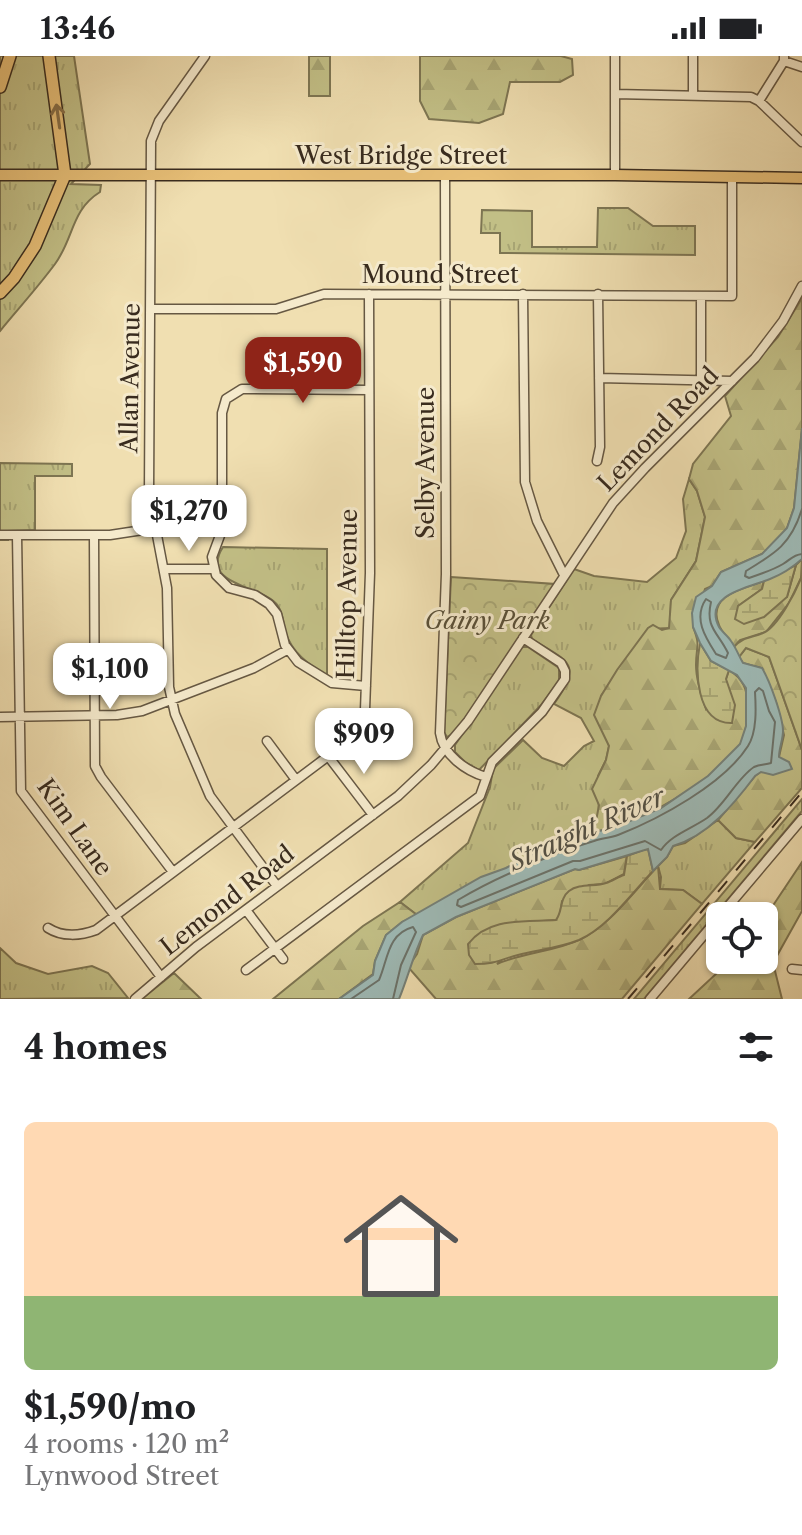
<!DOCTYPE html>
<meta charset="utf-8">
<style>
body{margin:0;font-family:"Libre Caslon Text",serif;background:#f6f6f6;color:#202124;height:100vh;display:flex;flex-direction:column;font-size:30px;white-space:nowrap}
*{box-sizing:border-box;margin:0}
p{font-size:26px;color:#757577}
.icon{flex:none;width:44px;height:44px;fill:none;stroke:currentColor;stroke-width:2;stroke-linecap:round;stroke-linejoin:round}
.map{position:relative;height:943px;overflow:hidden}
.sheet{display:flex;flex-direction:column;background:#fff;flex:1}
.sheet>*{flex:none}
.tools{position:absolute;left:706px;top:846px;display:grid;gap:16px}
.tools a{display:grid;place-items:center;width:72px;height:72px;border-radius:12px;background:#fff;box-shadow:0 2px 6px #0004;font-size:40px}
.price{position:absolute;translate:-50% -68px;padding:0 18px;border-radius:16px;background:#fff;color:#222;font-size:26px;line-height:52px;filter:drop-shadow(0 2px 4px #0008)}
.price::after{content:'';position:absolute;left:50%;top:48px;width:24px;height:18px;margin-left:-12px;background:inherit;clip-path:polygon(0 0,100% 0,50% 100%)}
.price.on{background:#8f2418;color:#fff}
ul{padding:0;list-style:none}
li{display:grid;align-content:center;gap:16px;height:424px;padding:0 24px}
li span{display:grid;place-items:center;height:248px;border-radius:12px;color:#555}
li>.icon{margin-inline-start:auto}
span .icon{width:144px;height:144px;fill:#fffc;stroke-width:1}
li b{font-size:34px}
h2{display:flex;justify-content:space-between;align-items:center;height:96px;padding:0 24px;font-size:34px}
.status{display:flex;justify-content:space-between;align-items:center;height:56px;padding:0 40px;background:#fff;direction:ltr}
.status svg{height:22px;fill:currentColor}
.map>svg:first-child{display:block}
.grass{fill:url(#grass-tufts);stroke:#7d7552;stroke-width:2}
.forest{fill:url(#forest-firs);stroke:#7d7552;stroke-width:2}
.wetland{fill:url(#wetland-marsh);stroke:#7d7552;stroke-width:2}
.park{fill:url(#park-crowns);stroke:#7d7552;stroke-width:2}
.water{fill:#9ebab6;stroke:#758179;stroke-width:2}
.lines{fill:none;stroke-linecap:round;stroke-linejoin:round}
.shore{stroke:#6b726a;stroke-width:2}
.minor-casing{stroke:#665843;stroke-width:11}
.major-casing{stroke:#382b1e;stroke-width:13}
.highway-casing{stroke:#382b1e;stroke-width:14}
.minor{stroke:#f5eacc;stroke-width:8}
.major{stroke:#e8c078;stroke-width:10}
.highway{stroke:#e8c078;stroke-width:11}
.rail{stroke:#382b1e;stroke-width:2;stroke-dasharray:14 14;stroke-linecap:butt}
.oneway{stroke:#876e46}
.labels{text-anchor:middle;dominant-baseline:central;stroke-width:6;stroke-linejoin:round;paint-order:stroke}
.street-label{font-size:24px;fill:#382b1e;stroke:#f5eacc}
.park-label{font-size:24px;font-style:italic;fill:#5a5038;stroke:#f5eacc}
.water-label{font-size:26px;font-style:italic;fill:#524f44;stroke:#f5eacc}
</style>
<div class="status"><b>13:46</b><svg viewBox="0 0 49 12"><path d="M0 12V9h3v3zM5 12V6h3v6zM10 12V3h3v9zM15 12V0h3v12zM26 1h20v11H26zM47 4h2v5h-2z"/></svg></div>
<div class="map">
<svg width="802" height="943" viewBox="0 0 802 943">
<defs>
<pattern id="grass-tufts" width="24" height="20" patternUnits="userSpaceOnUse" patternTransform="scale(2)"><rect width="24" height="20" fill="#c2bf86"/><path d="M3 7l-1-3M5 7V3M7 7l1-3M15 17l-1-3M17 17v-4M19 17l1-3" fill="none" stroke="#a7a473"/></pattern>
<pattern id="forest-firs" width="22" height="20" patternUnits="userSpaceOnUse" patternTransform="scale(2)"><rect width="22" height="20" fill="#c2bf86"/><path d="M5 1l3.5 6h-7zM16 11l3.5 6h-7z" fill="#a7a473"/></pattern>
<pattern id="wetland-marsh" width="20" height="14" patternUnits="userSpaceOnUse" patternTransform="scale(2)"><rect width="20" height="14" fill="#c2bf86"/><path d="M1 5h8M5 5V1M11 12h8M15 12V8" fill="none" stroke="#a7a473"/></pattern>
<pattern id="park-crowns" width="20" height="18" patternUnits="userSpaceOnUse" patternTransform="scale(2)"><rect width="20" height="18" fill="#c2bf86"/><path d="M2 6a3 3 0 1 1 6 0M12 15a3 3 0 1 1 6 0" fill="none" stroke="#a7a473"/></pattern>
</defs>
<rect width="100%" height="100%" fill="#f0dfb1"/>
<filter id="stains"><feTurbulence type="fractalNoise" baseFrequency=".0025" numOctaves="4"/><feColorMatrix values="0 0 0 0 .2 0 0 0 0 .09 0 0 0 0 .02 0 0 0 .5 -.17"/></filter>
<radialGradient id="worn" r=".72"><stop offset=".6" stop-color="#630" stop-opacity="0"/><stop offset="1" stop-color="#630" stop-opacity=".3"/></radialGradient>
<!-- grass -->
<path class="grass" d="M0,0H74L90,108L71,128L101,129L100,136C71,154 74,182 55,208C38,231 18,253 0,275Z
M598,152H628L653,170H695V199L500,197V177H481L482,154L532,155V191H597Z
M0,407L72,408V420H35V474L8,475V484H0Z
M689,423L697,435L705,461L696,505L671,544L670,572L648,573L601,640L609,690L606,704L598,720L599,760L594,776L531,799L417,859L400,846L468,787L490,731L493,713L523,684L542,702L564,710L584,690L594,685L581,662L554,648C583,607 569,606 532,583L531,579L574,513L594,520L647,526L676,502L686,475L683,443Z
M223,491L327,493V620C308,608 292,597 285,575C283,566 283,557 278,550C264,529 198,530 223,491Z
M522,591H528L559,612V625L541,649L479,714L465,706L455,696V689Z
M802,743V755L644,943H634Z
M718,764L736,782L755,786L702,848L683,834L660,833L661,821L658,810L667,801L673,790L685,787Z
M0,892L16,907L48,918L92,910L108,917L128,942L0,943Z"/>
<!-- forest -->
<path class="forest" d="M309,0H330V40H309Z
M420,0H561L572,3L573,19L560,26H510L503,58L479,67L429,63L420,45Z
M802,242V372L794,452L787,472L776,486L762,498L721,516L712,530L705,533L693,571C701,591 696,589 696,609C696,624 701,639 706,653L726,623L729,614C743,623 748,633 747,650C747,661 747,677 741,687C714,726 640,768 594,776L599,749L592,733L606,704L609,690L594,659L601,640L617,614L648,572L653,569L662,574L669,572L671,544L696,505L705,461L697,435L689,423L693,408L731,360L725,340L778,281Z
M802,503L801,522L789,547L766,576L740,584L734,591C730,583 722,577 719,569C706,539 745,532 764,525L762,533L738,550L787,541L796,509Z
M746,592L769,601L802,694V732L755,786L736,782L718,764L755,720L779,701L784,679L776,646L762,612L743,607L739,601Z
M627,800L624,818L605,828L589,829L562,845L560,859L556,864L543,865L497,908C524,896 554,896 581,883C611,868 635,834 658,810L660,833L683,834L702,848L622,943H436L408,911L417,898L423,879L456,861L575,813L579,814Z
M802,806V855L773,907L782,943H689L731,904H764V863Z
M400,846L417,859L402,866L386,879L375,905L373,918L339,943H273L363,870Z
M174,917L201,943H142L143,942Z"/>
<!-- wetland -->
<path class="wetland" d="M796,509L787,541L764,561L744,568L735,563L738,550L762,533L764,525Z
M700,587L711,605L729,614L726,623L735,649L732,667C695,668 695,613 700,587Z
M648,792L653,815C631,838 608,871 579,884C559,892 538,894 518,899C499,904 496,908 475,908L469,899L468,888C489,861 524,866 556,864C563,855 559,843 569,835C579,827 595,831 606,827C612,825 618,821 624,819L627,800Z"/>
<!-- park -->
<path class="park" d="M802,520V694L769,601L746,592L739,601L734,591C742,581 752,582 763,577C778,571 796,535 802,520Z
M451,521L555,528L477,646L454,677L447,681L444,676Z"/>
<!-- water -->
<path class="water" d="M802,372V503C792,512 783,518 770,523C751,531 702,538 719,571C722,576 728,580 731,585C736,592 739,600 743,607L762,612C770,625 783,662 783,675C783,684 779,692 779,701L789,706L792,713L773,719L761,716L755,720C734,748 708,780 673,790L667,801L653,815L648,793L579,814L575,813L456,861L423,879C413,900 408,921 399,943H339L373,919L375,905L386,879L402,866L481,821L506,812L531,799L594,776L613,772L661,752L708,720L740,688L746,670V632L737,619L711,605L700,587L693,571L692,557L696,541L712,530L721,516L762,498L787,472L794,452Z"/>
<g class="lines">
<!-- shore -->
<path class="shore" d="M802,453C791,488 776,497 746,515L745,520L749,522C761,518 773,514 783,508C791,503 793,499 802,498
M706,543L711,546C705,572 718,576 728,597L726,602L716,598C705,581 693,562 706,543Z
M759,632L763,635L769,655L775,666L771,707C765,709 760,708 754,711C737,722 725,749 707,762C691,773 671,779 661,794L645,785L580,805H573L461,851L457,849L458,844C483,829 509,817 536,806C554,798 574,791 594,785C601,782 610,782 618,779C659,763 724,728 748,690C757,676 756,652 755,636Z
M351,943L379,924C388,904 387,878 413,871L416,876L401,909L393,943"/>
<defs>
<path id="minor" d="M205,0L159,65L151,85L149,437L167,532L169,631L175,658L210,740L277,830
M693,0V38
M784,5L802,11
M615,38L751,41L759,45L802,86
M759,45L784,5V0
M445,119L446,518L440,677C443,699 466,715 486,721
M615,119V0
M523,238L525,426L537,465L564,519
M701,240V324
M151,253H276L324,238L732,240V121
M599,322L732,325
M597,405L600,391L598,238
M0,479H110L156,472
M17,479L21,735L161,921
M94,479L95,710L101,721L173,816
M165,513H214
M366,630L332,627L298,606L285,589L277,558L269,548L255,539L229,532L216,519L212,501L222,474V357L226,343L242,333L369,334
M0,661L117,659L142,655L254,612L287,594
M267,685L296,724
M328,700L373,759
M246,854L283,903
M720,860L802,763
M48,872C62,881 80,880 96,874L347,686L358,674L365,654L370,517L369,238
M792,913L802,914
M246,914L480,740L492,706L542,656L565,623V615L561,607L523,582
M135,943L196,891L398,740L431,709L468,665L613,447L645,412L755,302L783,265L802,230
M650,943L720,860"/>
<path id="major" d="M0,119H615L802,122"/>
<path id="highway" d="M0,31L10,0
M0,237L14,222L35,190L65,119L49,0"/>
</defs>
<!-- minor casing -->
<use href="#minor" class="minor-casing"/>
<!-- major casing -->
<use href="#major" class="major-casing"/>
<!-- highway casing -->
<use href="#highway" class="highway-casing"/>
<!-- minor -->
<use href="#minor" class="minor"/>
<!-- major -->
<use href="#major" class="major"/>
<!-- highway -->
<use href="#highway" class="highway"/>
<!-- rail -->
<path class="rail" d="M628,943L802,736"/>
</g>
<!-- one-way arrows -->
<defs><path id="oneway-shaft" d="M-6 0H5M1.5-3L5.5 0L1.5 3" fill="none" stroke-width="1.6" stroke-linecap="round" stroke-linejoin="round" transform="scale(2)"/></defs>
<use class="oneway" href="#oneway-shaft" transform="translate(58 60) rotate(-98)"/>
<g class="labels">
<!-- street labels -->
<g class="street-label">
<text x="401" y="99">West Bridge Street</text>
<text x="440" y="218">Mound Street</text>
<text transform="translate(130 322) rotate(-89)">Allan Avenue</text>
<text transform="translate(658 373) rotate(-46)">Lemond Road</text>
<text transform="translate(425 407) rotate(-90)">Selby Avenue</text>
<text transform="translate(347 538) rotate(-89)">Hilltop Avenue</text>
<text transform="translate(75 771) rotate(55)">Kim Lane</text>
<text transform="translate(227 844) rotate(-38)">Lemond Road</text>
</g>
<!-- park labels -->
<g class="park-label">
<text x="487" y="564">Gainy Park</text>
</g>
<!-- water labels -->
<g class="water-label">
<text transform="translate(587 773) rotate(-24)">Straight River</text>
</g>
</g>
<rect width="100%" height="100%" filter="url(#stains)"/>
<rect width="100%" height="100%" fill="url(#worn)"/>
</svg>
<div class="tools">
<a><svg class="icon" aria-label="locate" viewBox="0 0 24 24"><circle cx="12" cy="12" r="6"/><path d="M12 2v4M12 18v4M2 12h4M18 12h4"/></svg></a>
</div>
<b class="price on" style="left:303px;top:349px">$1,590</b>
<b class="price" style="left:189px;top:497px">$1,270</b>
<b class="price" style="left:110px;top:655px">$1,100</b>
<b class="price" style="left:364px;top:720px">$909</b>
</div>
<section class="sheet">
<h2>4 homes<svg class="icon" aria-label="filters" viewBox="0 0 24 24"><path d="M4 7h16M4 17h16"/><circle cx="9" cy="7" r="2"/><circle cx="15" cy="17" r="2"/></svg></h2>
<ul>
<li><span style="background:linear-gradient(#ffd9b3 70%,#8fb573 0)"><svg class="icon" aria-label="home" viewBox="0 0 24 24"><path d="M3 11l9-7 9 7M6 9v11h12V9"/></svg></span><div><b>$1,590/mo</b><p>4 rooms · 120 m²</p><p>Lynwood Street</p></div></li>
</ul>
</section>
